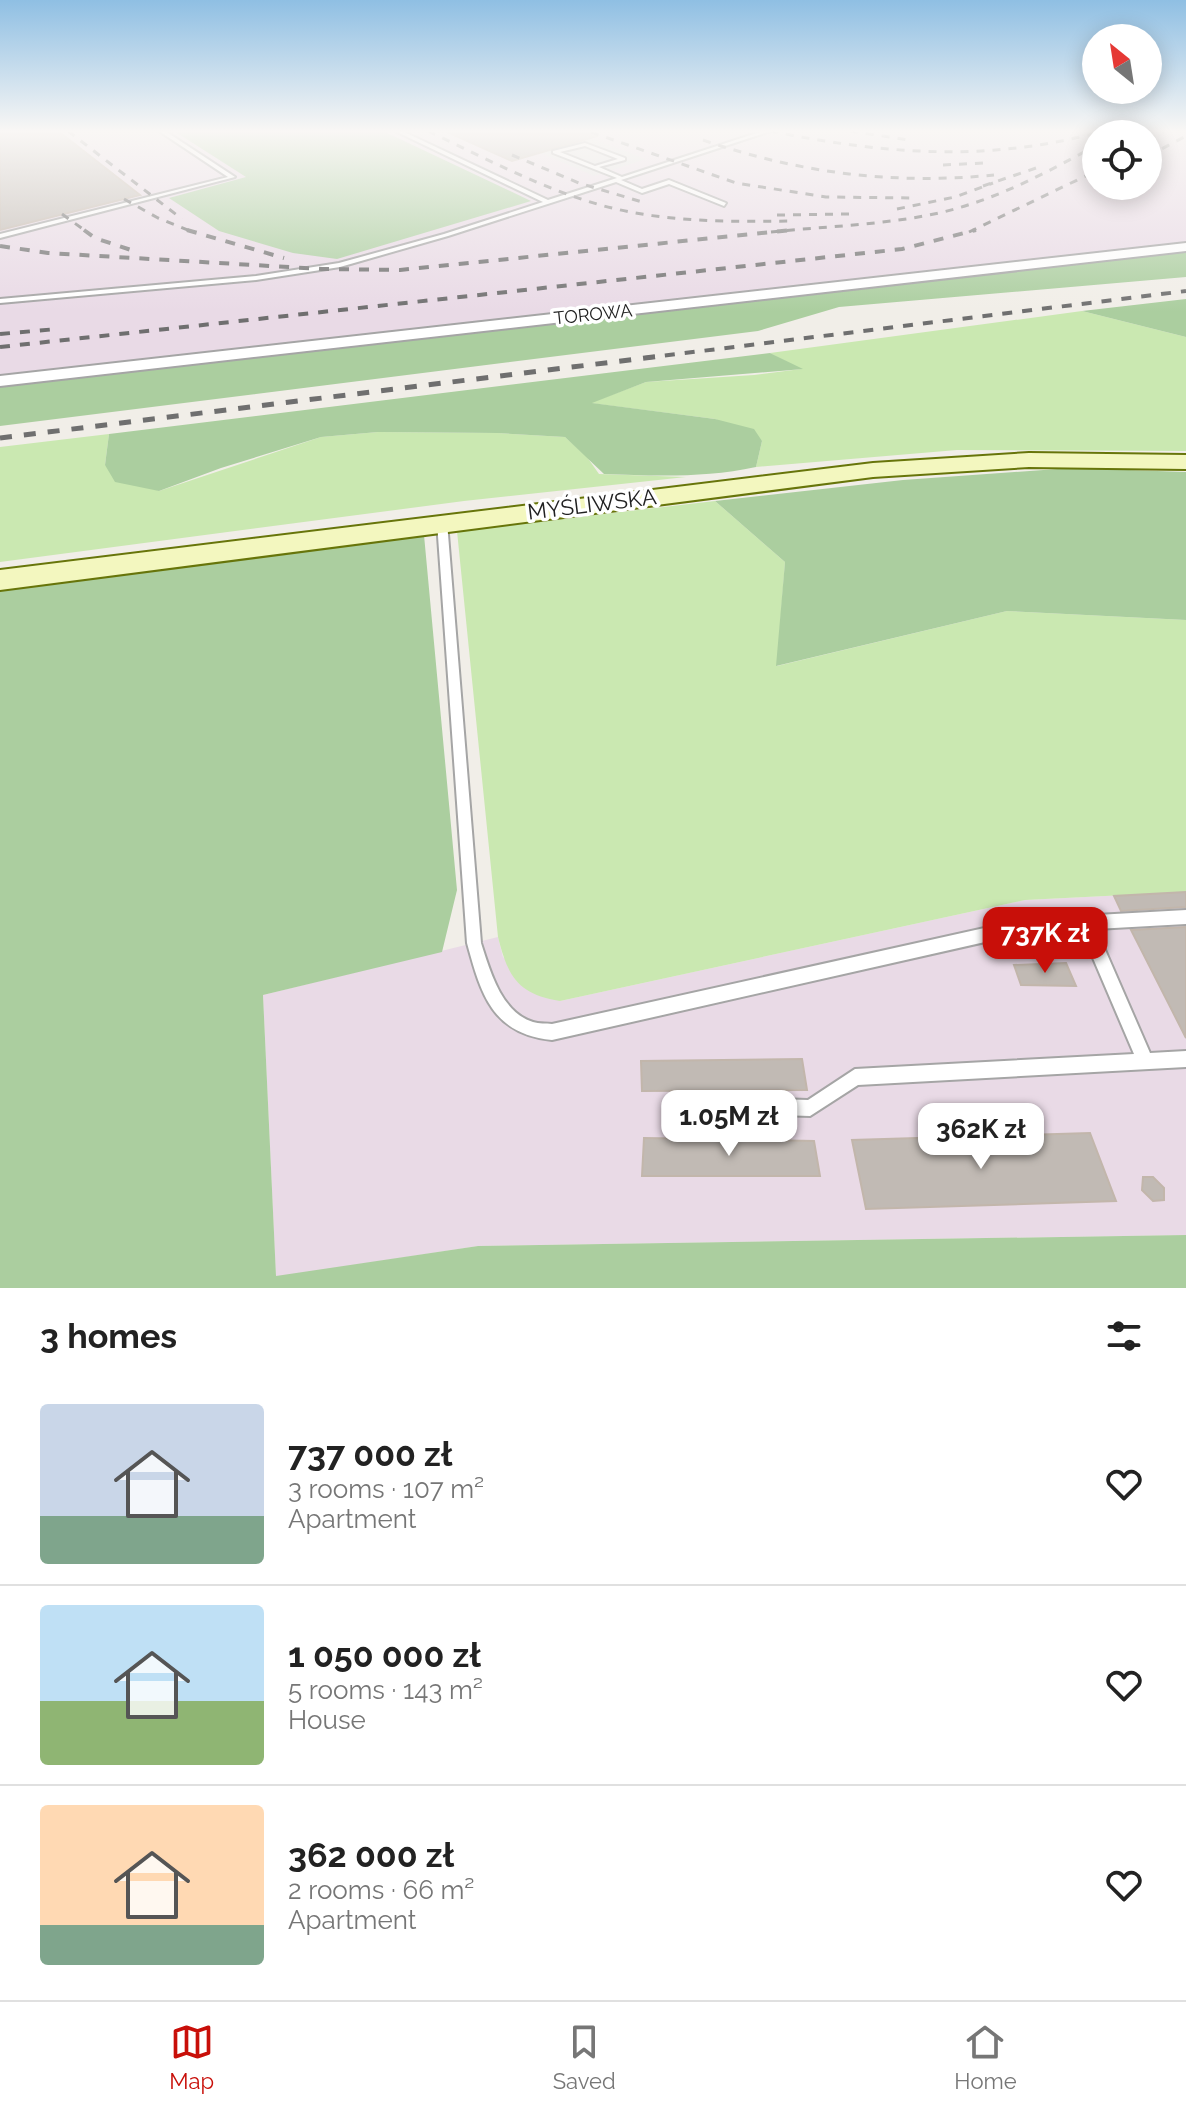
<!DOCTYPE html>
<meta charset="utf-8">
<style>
body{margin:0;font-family:Raleway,sans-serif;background:#f2f2f2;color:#222;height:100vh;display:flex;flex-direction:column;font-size:30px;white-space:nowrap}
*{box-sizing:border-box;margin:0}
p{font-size:26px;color:#767676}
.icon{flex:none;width:44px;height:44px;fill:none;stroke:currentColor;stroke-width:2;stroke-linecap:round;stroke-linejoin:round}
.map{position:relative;height:1288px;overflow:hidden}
.panel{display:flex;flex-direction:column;background:#fff;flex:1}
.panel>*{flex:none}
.needle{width:52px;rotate:330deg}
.buttons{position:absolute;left:1082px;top:24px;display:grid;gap:16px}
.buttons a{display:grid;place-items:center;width:80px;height:80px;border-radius:50%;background:#fff;box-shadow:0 4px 20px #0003;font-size:40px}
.price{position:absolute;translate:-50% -68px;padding:0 18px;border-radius:16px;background:#fff;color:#222;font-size:26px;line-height:52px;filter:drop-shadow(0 2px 4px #0008)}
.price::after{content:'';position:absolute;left:50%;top:48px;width:24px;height:18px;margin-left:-12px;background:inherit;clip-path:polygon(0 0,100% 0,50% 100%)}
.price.selected{background:#c80f09;color:#fff}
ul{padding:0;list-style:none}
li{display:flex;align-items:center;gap:24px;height:200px;padding:0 40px}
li+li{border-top:2px solid #e0e0e0}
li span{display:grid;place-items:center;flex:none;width:224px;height:160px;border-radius:8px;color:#555}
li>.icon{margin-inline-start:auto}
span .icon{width:96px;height:96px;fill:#fffc;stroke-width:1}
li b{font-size:34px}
h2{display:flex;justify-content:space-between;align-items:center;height:96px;padding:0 40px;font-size:34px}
.tabs{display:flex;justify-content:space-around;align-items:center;height:112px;border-top:2px solid #e0e0e0;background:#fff;font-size:22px;color:#767676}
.tabs a{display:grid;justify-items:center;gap:4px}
.tabs .selected{color:#c80f09}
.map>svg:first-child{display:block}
.industrial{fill:#e9dae6;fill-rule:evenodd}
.grass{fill:#cae8b1}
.forest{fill:#abce9f}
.parking{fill:#e1e1e1}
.building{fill:#c1bab4;stroke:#c2b6ab;stroke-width:2}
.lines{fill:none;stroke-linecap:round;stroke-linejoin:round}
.lane-casing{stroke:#a5a5a5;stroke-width:4}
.street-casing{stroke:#a5a5a5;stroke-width:4}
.secondary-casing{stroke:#67750a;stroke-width:4}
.lane{fill:#fff;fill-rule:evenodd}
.street{fill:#fff;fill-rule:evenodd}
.secondary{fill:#f3f7bf;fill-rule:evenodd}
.rail-far2{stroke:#6f6f6f;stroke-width:3;stroke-dasharray:8 8;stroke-linecap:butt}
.rail-far1{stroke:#6f6f6f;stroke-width:4;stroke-dasharray:10 10;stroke-linecap:butt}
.rail{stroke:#6f6f6f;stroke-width:5;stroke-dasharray:12 12;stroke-linecap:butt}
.labels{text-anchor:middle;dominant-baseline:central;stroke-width:7;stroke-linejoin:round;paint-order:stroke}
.far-street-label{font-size:18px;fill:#212121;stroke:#fff}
.street-label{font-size:22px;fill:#212121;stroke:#fff}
</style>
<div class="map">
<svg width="1186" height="1288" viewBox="0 0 1186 1288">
<rect width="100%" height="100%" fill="#f1eee8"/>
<!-- industrial -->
<path class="industrial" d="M0,131H1186V244L0,377ZM1096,134H1148V186H1096Z
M1186,892V1235L478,1246L276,1277L263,995L498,937L503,957L560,1001L1025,900Z"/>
<!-- grass -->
<path class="grass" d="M1082,311L1186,337V451L957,450L756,467L762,441L715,419L590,403L646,382L754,375L801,369L770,353Z
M378,432L497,433L565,437L587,457L599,474L686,477L464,501L0,562V447L109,434L105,465L159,491L321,437Z
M715,501L785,562L777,666L1007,611L1186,620V892L1025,900L560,1001C518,994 508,977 498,937L457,531Z"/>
<!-- forest -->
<path class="forest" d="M174,131H383L531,201L337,259L293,253L219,231L169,198L246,177Z
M1186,250V277L839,307L758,331L0,426V385Z
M1186,299V337L1082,311Z
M770,353L803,369L646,382L592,403L715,419L754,429L762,441L756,467C705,478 656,476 604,474L565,437L497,433L378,432L321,437L221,468L159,491L115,482L105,465L109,434Z
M1071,468L1186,472V620L1007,611L776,666L785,562L715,501L903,480Z
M424,535L457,890L442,952L263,995L276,1276L478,1246L1186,1235V1288H0V591Z"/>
<!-- parking -->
<path class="parking" d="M590,138L646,159L594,176L539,152Z"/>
<!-- building -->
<path class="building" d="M0,131H58L140,195L0,230Z
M445,131H596L597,136L512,161Z
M1186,892V907L1121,911L1114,896Z
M1186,927V1038L1131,930Z
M1066,963L1076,986L1021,985L1014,965Z
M802,1059L807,1090L642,1091L641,1061Z
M1090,1133L1116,1201L866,1209L852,1140Z
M644,1138L814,1141L820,1176H642Z
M1143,1177H1153L1164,1188V1200L1153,1201L1142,1190Z"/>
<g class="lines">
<defs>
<path id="lane" d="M159,131H165L235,177L0,238V234L228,177Z
M395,131H402L548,200L617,178L553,153V151L585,143L625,158V160L599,167L622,177L763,131H771L621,180L642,189L669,180L726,203L724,206L669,184L642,193L616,182L448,236L340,267L256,280L0,303V299L256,276L339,263L444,234L543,202ZM585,146L618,159L595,166L560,152Z
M442,519L447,522L481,943C490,971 501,1012 533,1022C539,1024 546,1023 552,1024L1025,919L1186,910V924L1096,929L1150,1053L1186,1051V1067L858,1085L810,1116L711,1113L705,1111L703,1105L705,1099L711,1097L808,1100L855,1069L1134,1054L1081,930L1025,933L552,1040C492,1034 481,994 467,943L437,522Z"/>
<path id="street" d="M1186,243V251L0,386V376Z"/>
<path id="secondary" d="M1029,453L1186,455V469L1029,467L873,477L0,590V570L873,463Z"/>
</defs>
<!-- lane casing -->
<use href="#lane" class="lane-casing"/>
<!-- street casing -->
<use href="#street" class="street-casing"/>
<!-- secondary casing -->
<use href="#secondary" class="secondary-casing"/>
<!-- lane -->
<use href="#lane" class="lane"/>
<!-- street -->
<use href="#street" class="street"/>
<!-- secondary -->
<use href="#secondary" class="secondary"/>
<!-- rail-far2 -->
<path class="rail-far2" d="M68,131L182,219
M428,131C485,158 542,189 604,206C664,222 727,222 788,221
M770,131C885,154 988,163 1103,131
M850,131L909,140
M591,132L736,183L826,197L916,198
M1119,134L1127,131
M703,140C799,173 893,185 994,175
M1148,140L1165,131
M512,155L579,183L642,202
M1148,156L1186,136
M943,165L983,163
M983,186L1036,168
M124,199L158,218L193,232
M897,209L955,197L993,183
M62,214L87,232
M777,215L849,214
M771,232C828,226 887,225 943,212C997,199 1046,173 1095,146
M969,232L1096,171"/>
<!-- rail-far1 -->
<path class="rail-far1" d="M84,230L95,238L131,250
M187,230L284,258
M0,246L48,253L322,269L400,270L791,230
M0,334L57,329
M0,347L902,249L976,230
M645,358L1186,291"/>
<!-- rail -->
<path class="rail" d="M0,438L661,356"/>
</g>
<!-- sky -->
<linearGradient id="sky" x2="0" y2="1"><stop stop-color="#8fbfe3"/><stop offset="0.42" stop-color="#f9f7f5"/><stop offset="1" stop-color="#f9f7f5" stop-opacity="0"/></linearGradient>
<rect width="1186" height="312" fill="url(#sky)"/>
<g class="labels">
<!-- far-street labels -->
<g class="far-street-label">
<text transform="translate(593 314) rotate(-6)">TOROWA</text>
</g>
<!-- street labels -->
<g class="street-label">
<text transform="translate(592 504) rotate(-7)">MYŚLIWSKA</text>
</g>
</g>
</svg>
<div class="buttons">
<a><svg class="needle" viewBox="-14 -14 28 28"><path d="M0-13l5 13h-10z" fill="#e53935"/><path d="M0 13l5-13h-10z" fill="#767676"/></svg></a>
<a><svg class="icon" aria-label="locate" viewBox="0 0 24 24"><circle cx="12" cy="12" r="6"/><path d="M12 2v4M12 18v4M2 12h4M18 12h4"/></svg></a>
</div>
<b class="price selected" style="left:1045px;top:975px">737K zł</b>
<b class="price" style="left:729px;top:1158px">1.05M zł</b>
<b class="price" style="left:981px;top:1171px">362K zł</b>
</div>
<section class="panel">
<h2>3 homes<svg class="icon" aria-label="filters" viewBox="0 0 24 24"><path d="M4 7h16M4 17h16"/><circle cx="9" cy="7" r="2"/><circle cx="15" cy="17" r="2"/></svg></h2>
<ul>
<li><span style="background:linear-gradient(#c9d6e8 70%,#7fa58c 0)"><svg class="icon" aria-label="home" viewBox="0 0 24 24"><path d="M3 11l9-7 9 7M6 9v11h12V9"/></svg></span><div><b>737 000 zł</b><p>3 rooms · 107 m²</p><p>Apartment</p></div><svg class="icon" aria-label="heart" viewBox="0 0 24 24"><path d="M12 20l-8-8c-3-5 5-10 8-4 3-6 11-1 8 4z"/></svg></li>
<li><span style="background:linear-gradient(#bfe0f5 60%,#8fb573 0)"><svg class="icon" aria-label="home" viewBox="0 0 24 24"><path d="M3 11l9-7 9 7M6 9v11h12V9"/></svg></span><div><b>1 050 000 zł</b><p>5 rooms · 143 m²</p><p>House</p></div><svg class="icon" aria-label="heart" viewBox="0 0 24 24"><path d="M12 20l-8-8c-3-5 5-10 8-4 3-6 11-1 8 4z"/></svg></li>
<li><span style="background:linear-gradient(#ffd9b3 75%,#7fa58c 0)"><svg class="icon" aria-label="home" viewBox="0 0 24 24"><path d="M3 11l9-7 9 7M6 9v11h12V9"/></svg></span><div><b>362 000 zł</b><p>2 rooms · 66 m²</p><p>Apartment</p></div><svg class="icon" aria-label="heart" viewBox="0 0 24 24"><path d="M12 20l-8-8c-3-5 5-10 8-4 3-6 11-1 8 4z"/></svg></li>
</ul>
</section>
<nav class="tabs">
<a class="selected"><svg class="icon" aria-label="map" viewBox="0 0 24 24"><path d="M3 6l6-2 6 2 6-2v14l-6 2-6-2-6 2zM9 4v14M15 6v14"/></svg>Map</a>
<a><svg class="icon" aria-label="saved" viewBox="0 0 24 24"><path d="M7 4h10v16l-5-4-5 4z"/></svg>Saved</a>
<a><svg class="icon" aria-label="home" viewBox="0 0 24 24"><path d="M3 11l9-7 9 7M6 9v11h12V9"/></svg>Home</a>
</nav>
